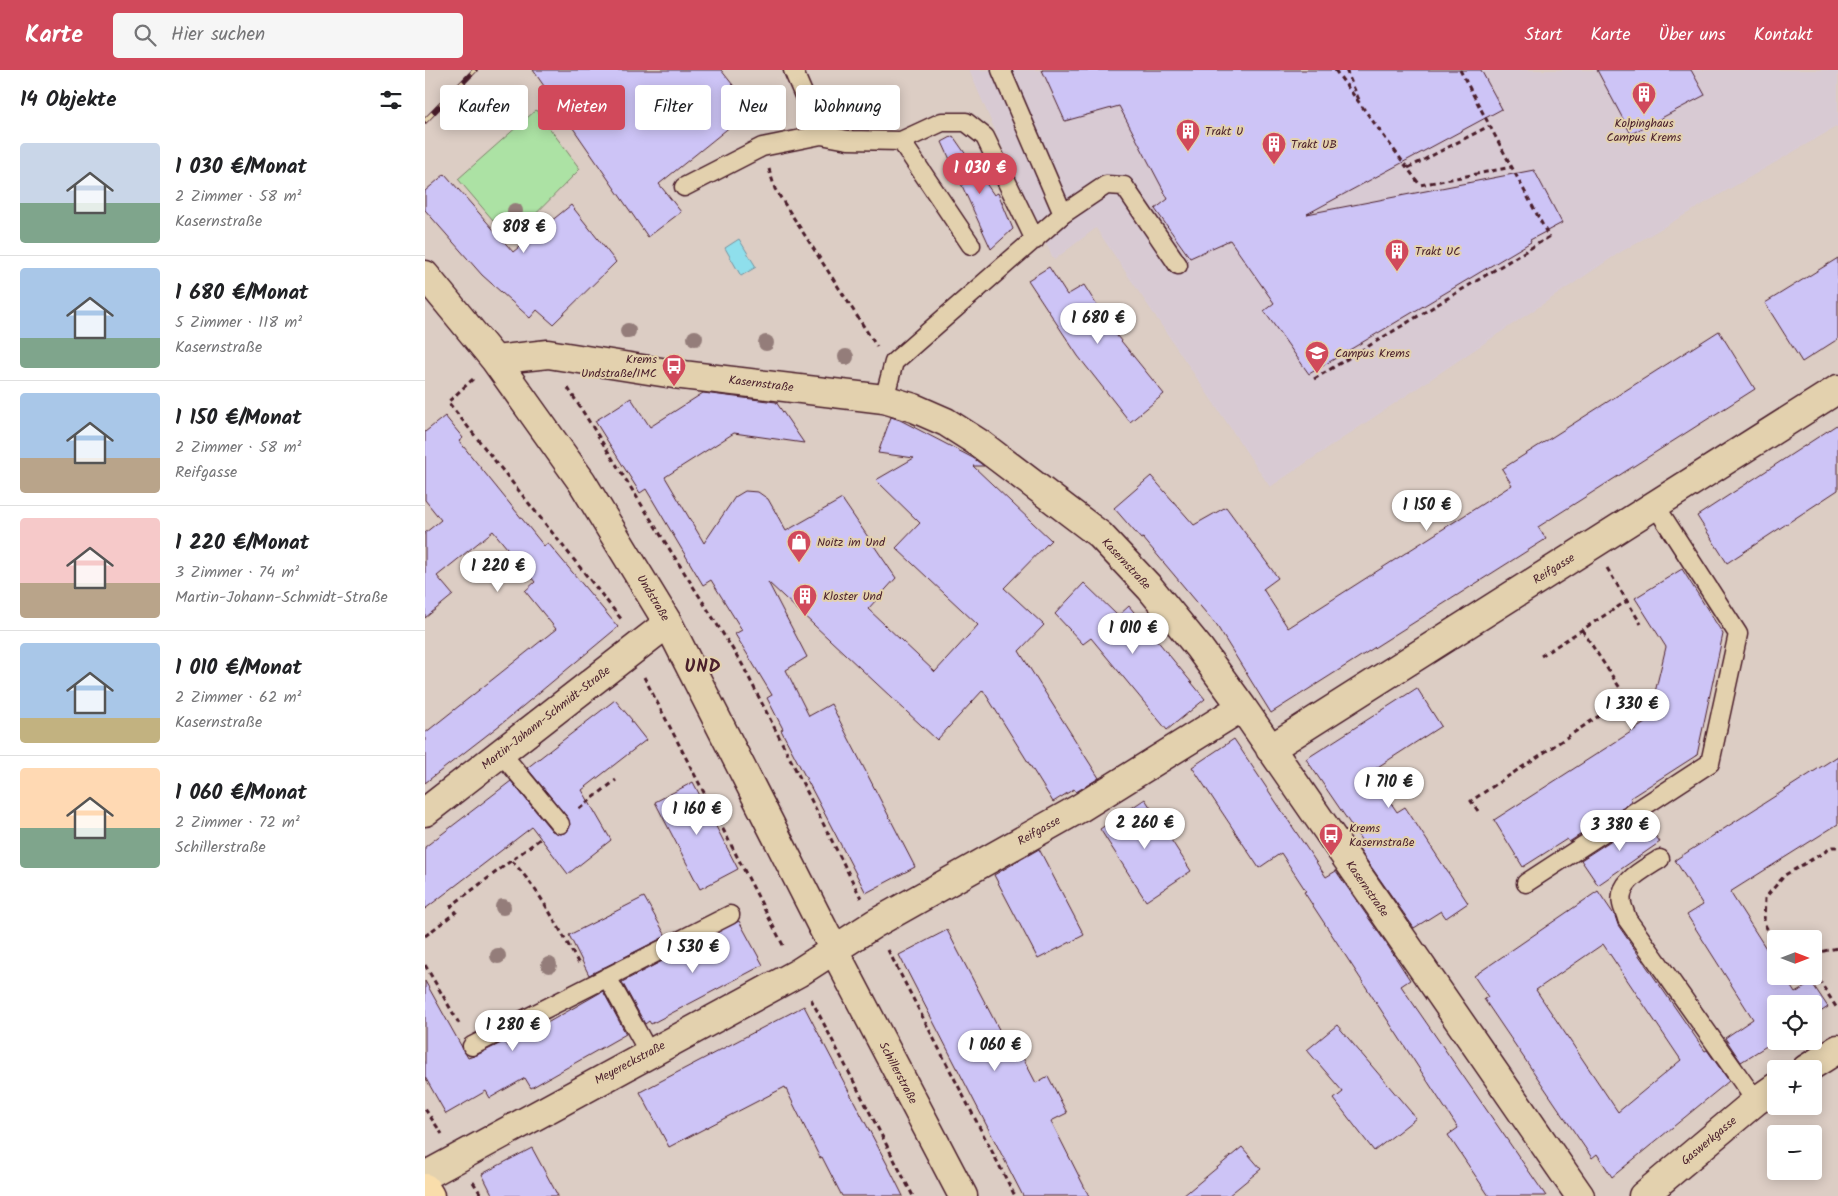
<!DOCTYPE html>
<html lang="de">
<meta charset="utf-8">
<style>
body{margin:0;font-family:Kalam,sans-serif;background:#f6f6f6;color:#202124;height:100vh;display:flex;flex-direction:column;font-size:19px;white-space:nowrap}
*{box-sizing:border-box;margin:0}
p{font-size:16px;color:#757577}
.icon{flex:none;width:28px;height:28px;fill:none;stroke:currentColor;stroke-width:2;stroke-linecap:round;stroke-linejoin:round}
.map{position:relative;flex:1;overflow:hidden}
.sheet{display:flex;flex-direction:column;background:#fff;width:425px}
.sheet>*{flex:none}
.banner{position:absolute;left:15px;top:15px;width:475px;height:45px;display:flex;gap:10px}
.needle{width:32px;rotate:90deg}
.fabs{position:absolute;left:1342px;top:860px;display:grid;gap:10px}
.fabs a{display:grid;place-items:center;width:55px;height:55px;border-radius:5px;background:#fff;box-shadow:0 2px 12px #0003;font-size:25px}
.price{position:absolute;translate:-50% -42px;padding:0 11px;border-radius:18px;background:#fff;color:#222;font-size:16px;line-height:32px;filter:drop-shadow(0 1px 2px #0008)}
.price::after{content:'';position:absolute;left:50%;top:30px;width:15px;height:11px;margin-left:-8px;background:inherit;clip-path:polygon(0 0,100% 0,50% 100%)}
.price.on{background:#d1495b;color:#fff}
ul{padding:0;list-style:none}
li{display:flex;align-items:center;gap:15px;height:125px;padding:0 20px}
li+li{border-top:1px solid #e0e0e0}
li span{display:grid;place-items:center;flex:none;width:140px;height:100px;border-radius:5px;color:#555}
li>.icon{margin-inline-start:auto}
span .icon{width:60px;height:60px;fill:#fffc;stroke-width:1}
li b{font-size:21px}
h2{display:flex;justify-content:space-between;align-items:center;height:60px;padding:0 20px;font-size:21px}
.pill{padding:0 18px;border-radius:5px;background:#fff;box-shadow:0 2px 12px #0003;font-size:18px;line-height:45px}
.pill.on{background:#d1495b;color:#fff}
header{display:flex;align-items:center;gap:30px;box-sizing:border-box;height:70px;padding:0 25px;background:#d1495b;color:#fff}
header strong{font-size:24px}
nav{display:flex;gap:28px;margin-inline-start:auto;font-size:18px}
.search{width:350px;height:45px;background:#f6f6f6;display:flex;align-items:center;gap:12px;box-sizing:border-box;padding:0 18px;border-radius:5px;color:#757577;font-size:19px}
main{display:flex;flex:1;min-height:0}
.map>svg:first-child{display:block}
.built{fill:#d8cad3}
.green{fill:#ace2a4;stroke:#7b8068}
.water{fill:#8fdfec;stroke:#73929f}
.building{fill:#cdc4f6;stroke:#4a1f2b;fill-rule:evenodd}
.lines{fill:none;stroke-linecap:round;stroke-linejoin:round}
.service-casing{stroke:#4a1f2b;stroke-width:21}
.minor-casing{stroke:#4a1f2b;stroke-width:31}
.primary-casing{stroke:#4a1f2b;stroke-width:31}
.path{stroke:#4a1f2b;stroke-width:3;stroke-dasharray:5 4;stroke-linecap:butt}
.service{stroke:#e3d1ae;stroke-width:18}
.minor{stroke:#e3d1ae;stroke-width:28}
.primary{stroke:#f9ddab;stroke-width:28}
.rail-casing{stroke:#4a1f2b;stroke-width:5.5}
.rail{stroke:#e3d1ae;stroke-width:4;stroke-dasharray:11;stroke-linecap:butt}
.tree{fill:#947d7a}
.labels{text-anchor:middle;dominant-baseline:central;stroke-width:4;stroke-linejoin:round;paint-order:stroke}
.poi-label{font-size:12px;fill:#4a1f2b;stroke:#e3d1ae;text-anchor:start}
.street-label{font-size:12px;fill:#4a1f2b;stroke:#e3d1ae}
.district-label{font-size:18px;font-weight:bold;letter-spacing:1px;fill:#4a1f2b;stroke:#e3d1ae}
</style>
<header>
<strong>Karte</strong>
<div class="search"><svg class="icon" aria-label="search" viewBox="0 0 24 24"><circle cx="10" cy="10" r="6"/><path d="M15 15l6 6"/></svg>Hier suchen</div>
<nav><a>Start</a><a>Karte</a><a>Über uns</a><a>Kontakt</a></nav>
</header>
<main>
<section class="sheet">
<h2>14 Objekte<svg class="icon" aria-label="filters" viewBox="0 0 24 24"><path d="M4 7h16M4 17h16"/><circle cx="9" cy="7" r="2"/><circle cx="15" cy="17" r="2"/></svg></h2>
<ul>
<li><span style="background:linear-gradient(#c9d6e8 60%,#7fa58c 0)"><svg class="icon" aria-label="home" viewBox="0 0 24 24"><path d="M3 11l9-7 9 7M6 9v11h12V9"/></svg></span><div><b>1 030 €/Monat</b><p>2 Zimmer · 58 m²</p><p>Kasernstraße</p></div></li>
<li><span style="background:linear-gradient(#a9c7e8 70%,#7fa58c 0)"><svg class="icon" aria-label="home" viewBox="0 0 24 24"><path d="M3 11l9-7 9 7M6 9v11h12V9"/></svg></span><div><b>1 680 €/Monat</b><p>5 Zimmer · 118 m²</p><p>Kasernstraße</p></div></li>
<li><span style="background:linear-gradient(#a9c7e8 65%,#b9a48a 0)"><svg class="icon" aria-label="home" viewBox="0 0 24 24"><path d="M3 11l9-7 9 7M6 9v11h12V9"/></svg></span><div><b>1 150 €/Monat</b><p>2 Zimmer · 58 m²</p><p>Reifgasse</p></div></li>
<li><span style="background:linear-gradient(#f6c9c9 65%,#b9a48a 0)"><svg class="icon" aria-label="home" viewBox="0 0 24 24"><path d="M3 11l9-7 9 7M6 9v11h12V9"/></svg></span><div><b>1 220 €/Monat</b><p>3 Zimmer · 74 m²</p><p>Martin-Johann-Schmidt-Straße</p></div></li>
<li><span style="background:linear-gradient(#a9c7e8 75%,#c2b280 0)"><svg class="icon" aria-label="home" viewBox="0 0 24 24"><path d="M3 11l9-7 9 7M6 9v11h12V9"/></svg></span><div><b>1 010 €/Monat</b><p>2 Zimmer · 62 m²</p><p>Kasernstraße</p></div></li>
<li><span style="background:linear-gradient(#ffd9b3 60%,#7fa58c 0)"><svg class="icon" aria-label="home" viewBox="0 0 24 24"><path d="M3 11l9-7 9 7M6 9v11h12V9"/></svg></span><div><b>1 060 €/Monat</b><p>2 Zimmer · 72 m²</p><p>Schillerstraße</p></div></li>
</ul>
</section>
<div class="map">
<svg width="1413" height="1126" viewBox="0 0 1413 1126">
<rect width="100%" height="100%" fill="#dccdc4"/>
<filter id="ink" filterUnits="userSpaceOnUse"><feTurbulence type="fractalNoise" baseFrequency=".02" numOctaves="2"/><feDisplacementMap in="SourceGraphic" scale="10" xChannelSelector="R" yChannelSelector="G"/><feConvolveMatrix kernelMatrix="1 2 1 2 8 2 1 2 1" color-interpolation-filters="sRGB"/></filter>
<g filter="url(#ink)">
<!-- built -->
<path class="built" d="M544,0H1413V56L1194,183L845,417L671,158L629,190L593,114Z"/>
<!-- green -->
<path class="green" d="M111,40L155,99L85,170L33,109Z"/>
<!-- water -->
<path class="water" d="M314,169L331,197L316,206L300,178Z"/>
<!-- building -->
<path class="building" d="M108,0H296L327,39L234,114L256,142L223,167Z
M617,0H1056L1077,39L882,144L1109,100L1137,153L1105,170L1106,172L884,304L839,241L849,233L805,170L765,188L730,139L743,129L694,36L640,51Z
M1172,0H1266L1280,25L1206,64Z
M528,66L569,125L573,123L588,159L566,179L517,72Z
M20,104L88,182L146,135L191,192L128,254L112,240L105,248L57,205L0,140V121Z
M1413,188V269L1377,292L1340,233Z
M624,197L642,225L659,215L688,261L739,324L705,352L653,286L603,210Z
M1294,261L1330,319L1113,457L1121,469L846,643L792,556L718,468L716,469L689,438L726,406L769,455L801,437L853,508L838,519L863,558L1087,415L1077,399Z
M278,323L351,332L379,373L309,363L240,407L279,473L310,427L320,421L333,422L343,429L361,461L417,429L471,508L443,539L510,602L553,555L471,478L495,453L451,410L489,388L453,383L466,347L475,350L548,388L559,396H548L626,470L579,518L619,555L594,581L674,708L651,722L649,719L628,732L558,620L512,670L343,512L382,587L361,600L384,646L406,634L490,797L441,823L356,660L358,659L342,628L347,625L310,564L317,560L286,510L278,515L221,419L215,423L170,351L206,328L225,357Z
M20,346L38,368L34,371L119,476L123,473L193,557L80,651L0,713V663L131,559L100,521L110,512L68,461L12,506L28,525L0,548V463L16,450L0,430V362Z
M1413,354V420L1302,493L1272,446Z
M1257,499L1298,564L1272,685L1205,728L1207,731L1144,772L1142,769L1098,797L1069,750L1223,651L1241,577L1210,528Z
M659,513L693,546L704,536L780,629L742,660L666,568L658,574L630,544Z
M992,618L1016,656L945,702L972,742L980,737L1043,833L1021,848L1016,841L989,858L933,778L939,774L881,689Z
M190,630L207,650L206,651L221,670L157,720L186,770L143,804L107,757L0,839V777L86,711L127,761L136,764L142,762L145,757L143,748L102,698Z
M809,669L901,807L911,801L963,876L985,910L976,916L1121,1126H1064L1023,1065L1033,1058L879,822L881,821L856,783L834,798L767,697Z
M1413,686V754L1305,822L1351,894V906H1359L1370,923L1387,913L1403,937L1389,946V934H1351V970L1316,992L1300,968L1328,949L1262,845L1278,835L1250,790Z
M268,712L313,799L275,819L230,732Z
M720,729L766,801L721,831L675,759Z
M1219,749L1235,772L1173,815L1156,790Z
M614,779L659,865L613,889L569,805Z
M1173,821L1190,846L1193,855L1280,981L1282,980L1304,1011L1187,1107L1172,1084L1167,1088L1059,929L1063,927L1049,906ZM1178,874L1256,990L1193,1042L1111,920Z
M219,827L241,866L164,905L144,865Z
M314,851L338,895L226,954L224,951L220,954L197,912Z
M522,860L579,969L586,965L611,1013L623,1006L642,1043L626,1051L664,1126H598L474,885Z
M0,911L43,988L52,985L80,971L82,976L178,921L201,964L106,1018L100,1008L65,1028L61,1021L21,1044L0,1007Z
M379,936L462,1094L478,1126H417L397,1087L395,1088L360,1017L244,1077L215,1022Z
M912,955L991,1048L949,1081L909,1029L918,1022L882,980Z
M817,1077L836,1099L803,1126H758Z
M107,1078L133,1126H68L57,1104Z"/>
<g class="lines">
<defs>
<path id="service" d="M368,0L396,65L423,70L476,71L546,175
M476,71L517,52H541L560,67L610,170
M259,117L337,77L396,65
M638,144L681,115L699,116L753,195
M459,329L469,292L638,144L576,0
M76,683L135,754
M1235,789C1220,799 1192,811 1197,834C1198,839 1201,844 1202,849L1331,1031
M1101,813L1285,693L1313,564L1230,435
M182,907L224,983
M47,976L305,845"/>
<path id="minor" d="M0,205L70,290L157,412L243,553L409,880L538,1126
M70,290L123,284L249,304L459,329L489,338L521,352L554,373L675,465L725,518L774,578L817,637L1155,1126
M845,679L1413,319
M0,742L243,553
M1381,999L1413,979
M0,1106L373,903L449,854L655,738L817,637
M1218,1126L1331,1031L1351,1017"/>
<path id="primary" d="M0,1118L5,1126"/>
</defs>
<!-- service casing -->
<use href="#service" class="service-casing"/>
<!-- minor casing -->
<use href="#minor" class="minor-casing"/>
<!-- primary casing -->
<use href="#primary" class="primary-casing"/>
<!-- path -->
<path class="path" d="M910,0L995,115L1087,97
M921,0L935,32
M983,98L1064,56
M344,99L350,119L452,277
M48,309L23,332L197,550
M889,309L1124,167L1035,0
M143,318L317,594L436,828
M1182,498L1216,554
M1157,560L1214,647
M1116,586L1202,531
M219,607L359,877
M154,739L191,710
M1053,741L1046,731L1201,628
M87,791C116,822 133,857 154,894
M0,866L31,842L26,836L115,769
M1351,875L1339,853L1340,828L1360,805L1408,777H1413
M463,880L590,1126
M1389,883L1413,878
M0,895L35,955
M1389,902L1413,940
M386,929L488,1126
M0,1039L17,1064
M48,1112L57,1126"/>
<!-- service -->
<use href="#service" class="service"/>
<!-- minor -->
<use href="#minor" class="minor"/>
<!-- primary -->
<use href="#primary" class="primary"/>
<defs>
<path id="rail" d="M0,51L50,0"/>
</defs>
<!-- rail casing -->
<use href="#rail" class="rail-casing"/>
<!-- rail -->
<use href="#rail" class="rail"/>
</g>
<!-- trees -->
<g class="tree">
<circle cx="90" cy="141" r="8"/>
<circle cx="203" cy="261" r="8"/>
<circle cx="270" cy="268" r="8"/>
<circle cx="341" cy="273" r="8"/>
<circle cx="421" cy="287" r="8"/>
<circle cx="78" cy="837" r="8"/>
<circle cx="73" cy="886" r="8"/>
<circle cx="124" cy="895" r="8"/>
</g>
</g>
<!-- icons -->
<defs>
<symbol id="building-pin" viewBox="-11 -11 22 30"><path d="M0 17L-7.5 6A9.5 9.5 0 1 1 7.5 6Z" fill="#d1495b" stroke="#e3d1ae"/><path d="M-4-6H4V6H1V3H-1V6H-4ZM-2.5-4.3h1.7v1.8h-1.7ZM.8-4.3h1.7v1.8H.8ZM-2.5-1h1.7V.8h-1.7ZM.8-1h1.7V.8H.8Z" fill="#fff"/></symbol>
<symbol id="university-pin" viewBox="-11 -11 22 30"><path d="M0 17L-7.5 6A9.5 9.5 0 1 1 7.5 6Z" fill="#d1495b" stroke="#e3d1ae"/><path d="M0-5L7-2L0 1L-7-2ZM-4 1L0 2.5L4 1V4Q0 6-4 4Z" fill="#fff"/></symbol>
<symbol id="bus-pin" viewBox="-11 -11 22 30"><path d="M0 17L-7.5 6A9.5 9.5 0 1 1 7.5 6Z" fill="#d1495b" stroke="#e3d1ae"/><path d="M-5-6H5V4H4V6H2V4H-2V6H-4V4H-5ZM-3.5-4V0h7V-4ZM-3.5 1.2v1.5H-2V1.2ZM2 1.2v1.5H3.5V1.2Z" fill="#fff"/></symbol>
<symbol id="shop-pin" viewBox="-11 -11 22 30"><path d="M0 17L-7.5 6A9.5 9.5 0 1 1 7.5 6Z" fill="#d1495b" stroke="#e3d1ae"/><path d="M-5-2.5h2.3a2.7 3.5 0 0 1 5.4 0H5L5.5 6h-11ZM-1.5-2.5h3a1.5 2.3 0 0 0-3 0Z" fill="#fff"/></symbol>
</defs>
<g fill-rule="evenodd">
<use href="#building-pin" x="1205" y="10" width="28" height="38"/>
<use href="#building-pin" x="749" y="47" width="28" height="38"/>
<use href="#building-pin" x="835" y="60" width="28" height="38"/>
<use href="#building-pin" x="958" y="167" width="28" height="38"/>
<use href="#university-pin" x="878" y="269" width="28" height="38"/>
<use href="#bus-pin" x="235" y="282" width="28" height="38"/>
<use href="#shop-pin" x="360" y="458" width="28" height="38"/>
<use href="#building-pin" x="366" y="512" width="28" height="38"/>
<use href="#bus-pin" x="892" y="751" width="28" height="38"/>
</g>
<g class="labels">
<!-- poi labels -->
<g class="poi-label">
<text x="1219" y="53" text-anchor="middle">Kolpinghaus<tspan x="1219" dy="14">Campus Krems</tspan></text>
<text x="780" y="61">Trakt U</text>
<text x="866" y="74">Trakt UB</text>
<text x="990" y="181">Trakt UC</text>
<text x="910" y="283">Campus Krems</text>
<text x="232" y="289" text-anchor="end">Krems<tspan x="232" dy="14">Undstraße/IMC</tspan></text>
<text x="392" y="472">Noitz im Und</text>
<text x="398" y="526">Kloster Und</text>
<text x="924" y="758">Krems<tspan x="924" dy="14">Kasernstraße</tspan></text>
</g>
<!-- street labels -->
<g class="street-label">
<text transform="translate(336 314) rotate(7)">Kasernstraße</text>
<text transform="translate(701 494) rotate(47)">Kasernstraße</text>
<text transform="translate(1129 499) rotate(-32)">Reifgasse</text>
<text transform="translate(228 528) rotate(59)">Undstraße</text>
<text transform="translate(121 648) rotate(-38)">Martin-Johann-Schmidt-Straße</text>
<text transform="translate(614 761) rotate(-29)">Reifgasse</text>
<text transform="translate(942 819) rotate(55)">Kasernstraße</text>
<text transform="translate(205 993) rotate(-28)">Meyereckstraße</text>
<text transform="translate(473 1003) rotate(62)">Schillerstraße</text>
<text transform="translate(1284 1071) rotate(-40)">Gaswerkgasse</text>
</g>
<!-- district labels -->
<g class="district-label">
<text x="278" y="597">UND</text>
</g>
</g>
</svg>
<div class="fabs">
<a><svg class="needle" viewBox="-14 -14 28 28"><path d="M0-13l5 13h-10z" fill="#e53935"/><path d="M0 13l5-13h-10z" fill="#757577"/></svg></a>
<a><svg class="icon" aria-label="locate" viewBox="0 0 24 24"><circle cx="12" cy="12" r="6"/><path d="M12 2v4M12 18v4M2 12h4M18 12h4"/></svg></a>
<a>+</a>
<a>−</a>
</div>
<b class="price on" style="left:555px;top:125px">1 030 €</b>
<b class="price" style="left:99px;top:184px">808 €</b>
<b class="price" style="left:673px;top:275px">1 680 €</b>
<b class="price" style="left:1002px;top:462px">1 150 €</b>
<b class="price" style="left:73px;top:523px">1 220 €</b>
<b class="price" style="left:708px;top:585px">1 010 €</b>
<b class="price" style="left:1207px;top:661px">1 330 €</b>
<b class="price" style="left:964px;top:739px">1 710 €</b>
<b class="price" style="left:272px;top:766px">1 160 €</b>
<b class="price" style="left:720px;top:780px">2 260 €</b>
<b class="price" style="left:1195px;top:782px">3 380 €</b>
<b class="price" style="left:268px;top:904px">1 530 €</b>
<b class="price" style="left:88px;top:982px">1 280 €</b>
<b class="price" style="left:570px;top:1002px">1 060 €</b>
<div class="banner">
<a class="pill">Kaufen</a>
<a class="pill on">Mieten</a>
<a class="pill">Filter</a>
<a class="pill">Neu</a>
<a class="pill">Wohnung</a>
</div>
</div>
</main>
